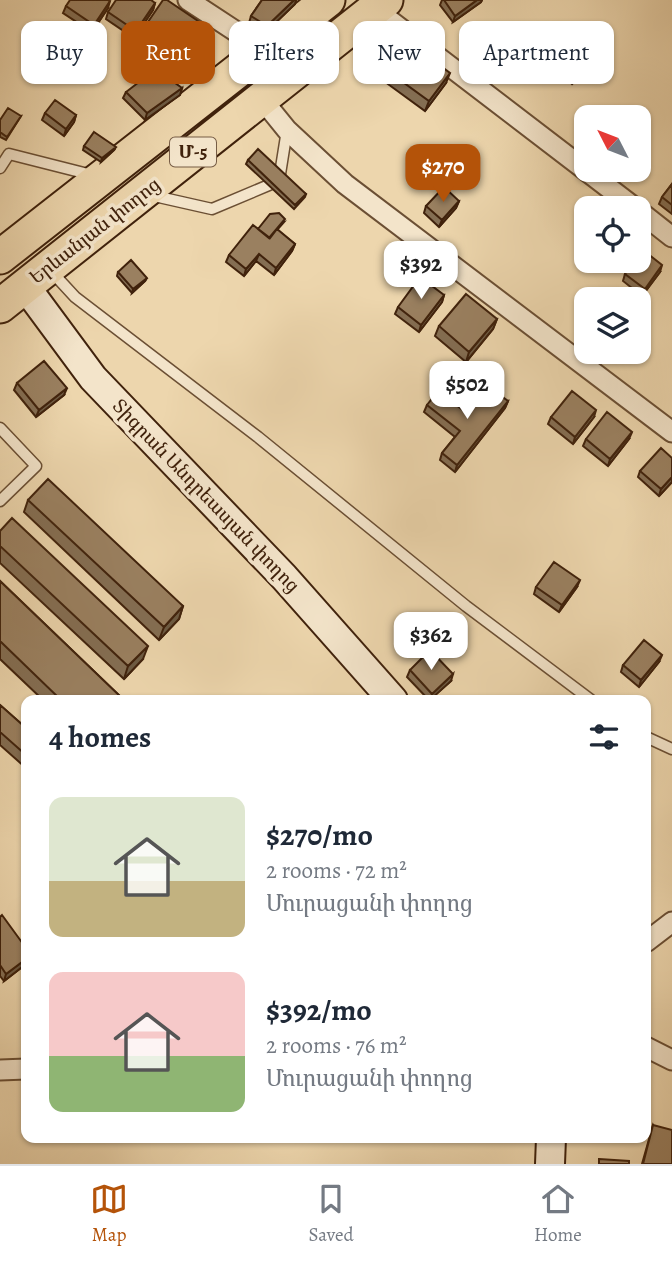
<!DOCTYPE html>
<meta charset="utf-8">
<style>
body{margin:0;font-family:Alegreya,"Noto Serif Armenian",serif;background:#f2f2f3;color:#1f2937;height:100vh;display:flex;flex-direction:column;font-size:26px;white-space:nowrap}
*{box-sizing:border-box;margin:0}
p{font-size:23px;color:#747a83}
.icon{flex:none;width:38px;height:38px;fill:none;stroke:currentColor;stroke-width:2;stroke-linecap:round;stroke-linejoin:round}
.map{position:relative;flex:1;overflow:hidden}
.panel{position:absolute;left:21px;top:695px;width:630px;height:448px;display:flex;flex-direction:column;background:#fff;border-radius:14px;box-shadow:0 2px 5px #0004}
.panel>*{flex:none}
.top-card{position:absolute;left:21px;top:21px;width:630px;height:63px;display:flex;gap:14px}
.needle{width:46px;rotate:312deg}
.buttons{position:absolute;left:574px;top:105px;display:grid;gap:14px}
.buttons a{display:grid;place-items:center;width:77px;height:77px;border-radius:14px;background:#fff;box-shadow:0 2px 5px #0004;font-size:35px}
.price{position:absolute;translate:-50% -60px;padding:0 16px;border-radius:14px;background:#fff;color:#222;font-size:23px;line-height:46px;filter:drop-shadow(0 2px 4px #0008)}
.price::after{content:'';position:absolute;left:50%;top:42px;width:21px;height:16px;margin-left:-10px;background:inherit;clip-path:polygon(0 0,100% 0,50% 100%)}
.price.on{background:#b45309;color:#fff}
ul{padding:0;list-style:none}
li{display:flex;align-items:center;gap:21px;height:175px;padding:0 28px}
li span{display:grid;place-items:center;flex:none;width:196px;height:140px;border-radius:14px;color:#555}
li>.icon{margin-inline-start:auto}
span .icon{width:84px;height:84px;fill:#fffc;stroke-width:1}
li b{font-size:30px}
h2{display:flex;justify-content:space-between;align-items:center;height:84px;padding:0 28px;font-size:30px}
.chip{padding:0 24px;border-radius:14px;background:#fff;box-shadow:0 2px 5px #0004;font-size:24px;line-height:63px}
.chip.on{background:#b45309;color:#fff}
.tabs{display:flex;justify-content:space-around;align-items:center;height:98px;border-top:2px solid #e0e1e3;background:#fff;font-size:19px;color:#747a83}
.tabs a{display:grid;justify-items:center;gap:4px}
.tabs .on{color:#b45309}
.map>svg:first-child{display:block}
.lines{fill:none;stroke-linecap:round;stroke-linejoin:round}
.service-casing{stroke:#6b4f34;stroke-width:13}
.minor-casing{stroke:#6b4f34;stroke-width:23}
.secondary-casing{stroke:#40220c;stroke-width:32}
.trunk-casing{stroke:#40220c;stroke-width:37}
.service{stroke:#f3e4ca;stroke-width:10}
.minor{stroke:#f3e4ca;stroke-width:19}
.secondary{stroke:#f3e4ca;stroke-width:28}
.trunk{stroke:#edd6ad;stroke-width:33}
.wall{fill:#846e53;stroke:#40220c;stroke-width:2}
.shaded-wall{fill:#6c5a43;stroke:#40220c;stroke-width:2}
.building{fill:#9a8060;stroke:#40220c;stroke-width:2}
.labels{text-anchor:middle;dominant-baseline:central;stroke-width:7;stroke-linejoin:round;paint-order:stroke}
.shield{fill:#f3e4ca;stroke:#765c45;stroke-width:2}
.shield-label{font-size:18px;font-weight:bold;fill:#40220c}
.street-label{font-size:19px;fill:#40220c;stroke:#f3e4ca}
</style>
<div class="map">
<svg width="672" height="1164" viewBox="0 0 672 1164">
<rect width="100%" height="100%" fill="#edd6ad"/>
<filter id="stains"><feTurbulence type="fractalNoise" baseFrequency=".00286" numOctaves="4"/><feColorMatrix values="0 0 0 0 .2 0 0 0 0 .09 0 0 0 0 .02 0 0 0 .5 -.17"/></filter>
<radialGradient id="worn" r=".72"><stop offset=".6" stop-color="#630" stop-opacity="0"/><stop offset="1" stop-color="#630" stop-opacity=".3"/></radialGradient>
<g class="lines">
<defs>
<path id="service" d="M0,168L9,154L92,175
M280,174L287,130
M150,195L212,209L269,185
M51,271L75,297L258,437L466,606L591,700
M0,428L36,466L0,501
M646,737L672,749"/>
<path id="minor" d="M188,0L264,50
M375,9L635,208
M261,98L287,130L345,184L672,432
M639,211L672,237
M646,942L672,922
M646,1047L672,1060
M0,1070L26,1069"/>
<path id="secondary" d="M25,286L93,378L284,577L393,700
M550,1164L551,1138"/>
<path id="trunk" d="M0,257L328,0
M0,306L386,0"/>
</defs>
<!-- service casing -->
<use href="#service" class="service-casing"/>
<!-- minor casing -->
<use href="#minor" class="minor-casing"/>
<!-- secondary casing -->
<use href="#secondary" class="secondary-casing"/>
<!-- trunk casing -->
<use href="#trunk" class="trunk-casing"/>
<!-- service -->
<use href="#service" class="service"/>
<!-- minor -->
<use href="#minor" class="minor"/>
<!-- secondary -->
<use href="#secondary" class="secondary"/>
<!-- trunk -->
<use href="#trunk" class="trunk"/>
</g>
<!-- wall -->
<path class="wall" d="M262,0H296L295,4L265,33L249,23L251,16Z
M442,0H482L481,2L453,22L440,5Z
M155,3L153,10L134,38L106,19L108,12Z
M66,6L108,8L92,32L63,13Z
M194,31L169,68L135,45L139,35Z
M597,53L594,60L572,84L557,70L560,63Z
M385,69L446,83L425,111L381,79Z
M182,88L180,95L145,120L123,98L126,92Z
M45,113L76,115L74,122L64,136L42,120Z
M21,116L6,140L0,137V120Z
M84,146L114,150L101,162L83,150Z
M248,160L306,194L305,197L294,209L246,164Z
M610,170H622L617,175Z
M672,184V214L659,204L662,197Z
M459,201L456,208L439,227L424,213L426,206Z
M284,222L277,230L295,244L292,251L274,275L256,261L244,276L226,262L229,255L258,229Z
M118,272L145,281L132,293L117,276Z
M660,272L642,296L623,281L625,274Z
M444,295L442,302L419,332L395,314L398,307Z
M497,319L493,329L466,362L435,336L439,326Z
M17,383L64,395L36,417L14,390Z
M508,401L505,408L455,472L440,460L442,453L455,437L424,412L427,405L468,414Z
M551,417H594L573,444L548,424Z
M586,439H629L608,466L583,446Z
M672,458V482L659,496L638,477L640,471Z
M28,500L183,606L179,619L159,640L24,512Z
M0,531L143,659L124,679L0,563Z
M0,581L124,700H43L0,659Z
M536,587H577L559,612L534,594Z
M659,662L639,687L621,672L623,665Z
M410,670L451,681L429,700L407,677Z
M0,705L26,728V768L0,745Z
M0,917L26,948V964L4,981L0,976Z
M653,1125L672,1164H642Z"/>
<!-- shaded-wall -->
<path class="shaded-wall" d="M294,0H296L295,4L265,33L267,26Z
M477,0H482L481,2L453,22L455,16Z
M110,1L108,8L92,32L94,25Z
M155,3L153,10L134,38L136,31Z
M198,21L194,31L169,68L172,58Z
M597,53L594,60L572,84L575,77Z
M450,73L446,83L425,111L429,101Z
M182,88L180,95L145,120L147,113Z
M76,115L74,122L64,136L66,129Z
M116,147L114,150L101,162L102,158Z
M459,201L456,208L439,227L442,220Z
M295,244L292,251L274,275L276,268Z
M259,254L256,261L244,276L246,269Z
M662,265L660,272L642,296L645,289Z
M147,278L145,281L132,293L133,289Z
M444,295L442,302L419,332L421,325Z
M497,319L493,329L466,362L469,352Z
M67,388L64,395L36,417L39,410Z
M508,401L505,408L455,472L457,465Z
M596,410L594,417L573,444L575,437Z
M632,432L629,439L608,466L610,459Z
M672,477V482L659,496L661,489Z
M580,580L577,587L559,612L562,605Z
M183,606L179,619L159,640L164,627Z
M148,646L143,659L124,679L128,666Z
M662,655L659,662L639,687L641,680Z
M453,674L451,681L430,700L432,694Z
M26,959V964L4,981L6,974Z"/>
<!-- building -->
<path class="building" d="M70,0H108L110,1L94,25L66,6Z
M116,0H151L155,3L136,31L108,12Z
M163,0H167L198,21L172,58L139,35Z
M262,0H294L267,26L251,16Z
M444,0H477L455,16Z
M406,40L450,73L429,101L385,69Z
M581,40L597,53L575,77L560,63Z
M156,69L182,88L147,113L126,92Z
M55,100L76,115L66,129L45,113Z
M8,108L21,116L7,137L0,132V120Z
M94,132L116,147L102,158L84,146Z
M258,149L306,194L295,205L248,160Z
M672,184V205L662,197Z
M444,187L459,201L442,220L426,206Z
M279,213L285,219L269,238L258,229L270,214Z
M253,225L270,238L277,229L295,244L276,268L259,254L246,269L229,255Z
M643,250L662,265L645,289L625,274L635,261H639V256Z
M131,260L147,278L133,289L118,272Z
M420,277L444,295L421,325L398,307Z
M466,294L497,319L469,352L439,326Z
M44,361L67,388L39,410L17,383Z
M489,387L508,401L457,465L442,453L460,431L427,405L438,391L468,414Z
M572,391L596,410L575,437L551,417Z
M607,412L632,432L610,459L586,439Z
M661,448L672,458V477L661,489L640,471Z
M48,479L183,606L164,627L28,500Z
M12,518L148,646L128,666L0,546V531Z
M554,562L580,580L562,605L536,587Z
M0,581L124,700H61L0,641Z
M644,640L662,655L641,680L623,665Z
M430,650L453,674L432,694L410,670Z
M0,705L26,728V755L0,732Z
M2,915L26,948V959L6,974L0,965V917Z
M653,1125L672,1130V1164H643Z
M599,1159L629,1161V1164H599Z"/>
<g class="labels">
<!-- shield labels -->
<rect class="shield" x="170" y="137.5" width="46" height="29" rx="5"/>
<g class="shield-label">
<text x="193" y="152">Մ-5</text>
</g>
<!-- street labels -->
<g class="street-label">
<text transform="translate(95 231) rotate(-38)">Երևանյան փողոց</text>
<text transform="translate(206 496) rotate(46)">Տիգրան Անդրեասյան փողոց</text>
</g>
</g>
<rect width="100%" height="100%" filter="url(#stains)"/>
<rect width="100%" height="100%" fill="url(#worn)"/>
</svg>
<div class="buttons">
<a><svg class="needle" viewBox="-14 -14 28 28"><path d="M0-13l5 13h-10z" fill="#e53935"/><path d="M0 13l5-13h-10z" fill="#747a83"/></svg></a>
<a><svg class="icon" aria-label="locate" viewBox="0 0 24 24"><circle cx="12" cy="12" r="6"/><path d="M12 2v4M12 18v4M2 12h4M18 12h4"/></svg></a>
<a><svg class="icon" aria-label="layers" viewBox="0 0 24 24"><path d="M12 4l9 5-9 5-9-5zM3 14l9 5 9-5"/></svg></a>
</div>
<b class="price on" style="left:443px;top:204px">$270</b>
<b class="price" style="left:421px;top:301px">$392</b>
<b class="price" style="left:467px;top:421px">$502</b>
<b class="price" style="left:431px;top:672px">$362</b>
<div class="top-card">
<a class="chip">Buy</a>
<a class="chip on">Rent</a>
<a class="chip">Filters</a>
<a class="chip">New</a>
<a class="chip">Apartment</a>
</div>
<section class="panel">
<h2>4 homes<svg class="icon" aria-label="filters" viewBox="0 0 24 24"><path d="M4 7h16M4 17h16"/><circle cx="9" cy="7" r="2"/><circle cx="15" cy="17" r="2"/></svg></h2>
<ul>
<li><span style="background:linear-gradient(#dfe7d0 60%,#c2b280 0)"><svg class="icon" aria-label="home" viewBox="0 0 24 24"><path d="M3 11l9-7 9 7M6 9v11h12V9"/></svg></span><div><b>$270/mo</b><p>2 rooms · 72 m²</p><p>Մուրացանի փողոց</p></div></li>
<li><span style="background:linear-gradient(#f6c9c9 60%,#8fb573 0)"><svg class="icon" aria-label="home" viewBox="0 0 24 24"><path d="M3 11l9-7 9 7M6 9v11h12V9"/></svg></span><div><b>$392/mo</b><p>2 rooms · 76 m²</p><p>Մուրացանի փողոց</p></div></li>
</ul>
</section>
</div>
<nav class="tabs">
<a class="on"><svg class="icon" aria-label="map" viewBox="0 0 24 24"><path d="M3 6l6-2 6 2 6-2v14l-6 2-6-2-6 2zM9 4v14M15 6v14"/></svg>Map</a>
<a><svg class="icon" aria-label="saved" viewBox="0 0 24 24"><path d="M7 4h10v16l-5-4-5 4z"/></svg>Saved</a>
<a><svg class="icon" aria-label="home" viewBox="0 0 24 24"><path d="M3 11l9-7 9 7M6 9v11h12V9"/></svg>Home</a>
</nav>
